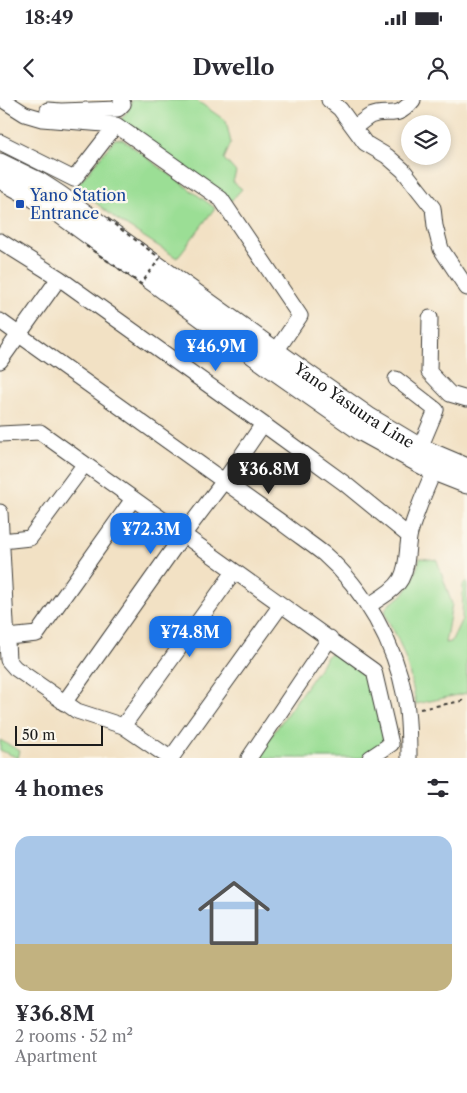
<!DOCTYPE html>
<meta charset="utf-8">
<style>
body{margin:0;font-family:"Libre Caslon Text",serif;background:#f7f7f7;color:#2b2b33;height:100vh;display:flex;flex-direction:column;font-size:19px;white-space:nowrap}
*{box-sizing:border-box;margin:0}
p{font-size:16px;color:#7c7c81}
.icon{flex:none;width:28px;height:28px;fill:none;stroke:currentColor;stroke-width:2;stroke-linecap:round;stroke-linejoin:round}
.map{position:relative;height:658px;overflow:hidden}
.panel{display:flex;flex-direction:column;background:#fff;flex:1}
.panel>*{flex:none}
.buttons{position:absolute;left:401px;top:15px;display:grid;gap:10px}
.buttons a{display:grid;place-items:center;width:50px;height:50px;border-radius:50%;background:#fff;box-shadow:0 2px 8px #0003;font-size:25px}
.scale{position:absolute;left:15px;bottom:12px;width:88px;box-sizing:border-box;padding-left:5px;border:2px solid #1c1c1c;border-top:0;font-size:14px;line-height:18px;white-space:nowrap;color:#1c1c1c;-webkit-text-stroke:4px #fbf7ec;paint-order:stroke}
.price{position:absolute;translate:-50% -42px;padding:0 11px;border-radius:10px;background:#1a73e8;color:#fff;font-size:16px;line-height:32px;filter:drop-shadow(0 1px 2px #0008)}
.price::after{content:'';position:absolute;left:50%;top:30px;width:15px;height:11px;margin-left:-8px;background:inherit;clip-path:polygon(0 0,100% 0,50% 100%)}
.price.selected{background:#222;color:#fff}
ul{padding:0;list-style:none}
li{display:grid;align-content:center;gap:10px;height:265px;padding:0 15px}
li span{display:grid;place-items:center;height:155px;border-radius:15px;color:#555}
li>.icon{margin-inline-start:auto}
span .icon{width:90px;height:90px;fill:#fffc;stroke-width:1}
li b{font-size:21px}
h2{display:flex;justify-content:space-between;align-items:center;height:60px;padding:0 15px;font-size:21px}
.status{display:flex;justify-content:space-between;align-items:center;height:35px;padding:0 25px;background:#fff;direction:ltr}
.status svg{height:14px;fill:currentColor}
header{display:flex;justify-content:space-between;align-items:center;height:65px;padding:0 15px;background:#fff;font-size:22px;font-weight:700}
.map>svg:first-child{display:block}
.green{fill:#9bde95;stroke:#5c7d58}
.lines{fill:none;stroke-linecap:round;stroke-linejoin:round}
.minor-casing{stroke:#3c3a35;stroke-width:17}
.major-casing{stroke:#3c3a35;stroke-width:21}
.path{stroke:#3c3a35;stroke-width:2;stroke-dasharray:4 4;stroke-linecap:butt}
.minor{stroke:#fff;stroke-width:15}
.major{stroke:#fff;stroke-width:19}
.path-bridge{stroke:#3c3a35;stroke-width:2;stroke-dasharray:4 4;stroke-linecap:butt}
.transit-dot{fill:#1a4fb4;stroke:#fbf7ec;stroke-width:2}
.labels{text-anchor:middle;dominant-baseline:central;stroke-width:4.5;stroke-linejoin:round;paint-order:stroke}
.transit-label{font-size:16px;fill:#164399;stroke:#fbf7ec;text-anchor:start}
.street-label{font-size:16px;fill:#1c1c1c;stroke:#fbf7ec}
</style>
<div class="status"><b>18:49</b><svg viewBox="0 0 49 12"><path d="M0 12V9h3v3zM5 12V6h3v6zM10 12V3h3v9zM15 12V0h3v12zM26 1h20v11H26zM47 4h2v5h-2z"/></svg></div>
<header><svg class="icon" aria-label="back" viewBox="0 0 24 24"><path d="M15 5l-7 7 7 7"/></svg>Dwello<svg class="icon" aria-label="person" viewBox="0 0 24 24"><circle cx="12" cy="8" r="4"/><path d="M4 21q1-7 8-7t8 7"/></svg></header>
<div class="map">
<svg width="467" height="658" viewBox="0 0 467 658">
<rect width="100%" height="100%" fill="#fbf7ec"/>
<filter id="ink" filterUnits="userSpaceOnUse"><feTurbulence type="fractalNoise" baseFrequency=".02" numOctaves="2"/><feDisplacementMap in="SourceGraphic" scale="10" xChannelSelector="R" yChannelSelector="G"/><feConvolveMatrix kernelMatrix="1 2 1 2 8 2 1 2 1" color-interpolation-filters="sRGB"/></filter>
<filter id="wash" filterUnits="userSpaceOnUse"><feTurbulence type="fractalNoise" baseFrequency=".0096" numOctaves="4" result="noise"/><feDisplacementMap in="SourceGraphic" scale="20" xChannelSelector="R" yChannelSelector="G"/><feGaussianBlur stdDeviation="1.12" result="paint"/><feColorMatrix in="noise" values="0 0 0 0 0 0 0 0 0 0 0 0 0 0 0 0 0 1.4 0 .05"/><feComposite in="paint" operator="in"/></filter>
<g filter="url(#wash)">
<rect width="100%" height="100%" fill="#f2e1c4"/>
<!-- green -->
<path class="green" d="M132,0H196L226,21L231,43L224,59L236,72L233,82L242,89L229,103L120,21L129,9Z
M115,39H122L215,108L177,158L116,119L76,87Z
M420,458L437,460L452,504L445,543L451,542L462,519L463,485L467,481V593L416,604C412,581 407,559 397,537C394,530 383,516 386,508C389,503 397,500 401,496C412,486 416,472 420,458Z
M336,553L368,578L384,635L382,644L360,658H256L329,554Z
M0,640L20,651L18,658L0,650Z"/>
</g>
<g filter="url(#ink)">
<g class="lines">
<defs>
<path id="minor" d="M3,0L25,14L42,19L116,25L221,99L300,216L270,260
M329,0L340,9L365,43L387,56L403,70L433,108L435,126L441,149L467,188
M48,10L61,11L118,9L123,4L121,0
M354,28C359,24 365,19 370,16C389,8 395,22 413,0
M0,42L74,79L116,25
M0,141L59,178L263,324L344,383L409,436
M430,218L429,272L450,294L467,299
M0,221L281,422C295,433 310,443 324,454C365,490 395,544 405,597C409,617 409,638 409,658
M0,261L59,178
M396,279L436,310L420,348
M0,334L40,332L374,571L391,644L370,658
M0,412L8,560L15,568L77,611L123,626L170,658
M2,441L30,438L84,365
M368,506C380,498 394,491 401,479C409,464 406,449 410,433C417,408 428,385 438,361
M8,537L37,534L133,399
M64,603L183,435L224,381L263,324
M123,626L234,472
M171,658L281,505
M249,658L330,538"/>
<g id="major">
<path id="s1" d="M0,63L39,82L59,95L307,274L370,318L420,348L467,368"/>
<path d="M0,79L51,107L267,265L361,331L434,371L467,384"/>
</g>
</defs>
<!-- minor casing -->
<use href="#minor" class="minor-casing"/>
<!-- major casing -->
<use href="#major" class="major-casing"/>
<!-- path -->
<path class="path" d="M420,609L467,600"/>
<!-- minor -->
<use href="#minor" class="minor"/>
<!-- major -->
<use href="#major" class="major"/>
<!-- path-bridge -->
<path class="path-bridge" d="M86,146L141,184L160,158L107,119"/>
</g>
</g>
<!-- markers -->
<rect class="transit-dot" x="15" y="99" width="10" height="10" rx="2.5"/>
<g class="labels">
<!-- transit labels -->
<g class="transit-label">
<text x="30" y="95">Yano Station<tspan x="30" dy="18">Entrance</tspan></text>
</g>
<!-- street labels -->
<g class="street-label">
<text stroke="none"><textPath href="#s1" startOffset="430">Yano Yasuura Line</textPath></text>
</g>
</g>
</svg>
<div class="buttons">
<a><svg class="icon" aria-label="layers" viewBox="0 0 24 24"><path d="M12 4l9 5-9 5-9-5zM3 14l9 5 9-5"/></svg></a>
</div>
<div class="scale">50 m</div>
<b class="price" style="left:216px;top:272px">¥46.9M</b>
<b class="price selected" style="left:269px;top:395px">¥36.8M</b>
<b class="price" style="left:151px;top:455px">¥72.3M</b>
<b class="price" style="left:190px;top:558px">¥74.8M</b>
</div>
<section class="panel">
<h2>4 homes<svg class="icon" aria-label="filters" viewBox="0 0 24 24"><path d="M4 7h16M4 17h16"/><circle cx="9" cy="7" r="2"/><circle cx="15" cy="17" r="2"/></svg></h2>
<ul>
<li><span style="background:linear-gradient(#a9c7e8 70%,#c2b280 0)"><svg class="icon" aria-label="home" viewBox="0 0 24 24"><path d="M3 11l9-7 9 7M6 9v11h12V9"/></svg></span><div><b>¥36.8M</b><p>2 rooms · 52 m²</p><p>Apartment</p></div></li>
</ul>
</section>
